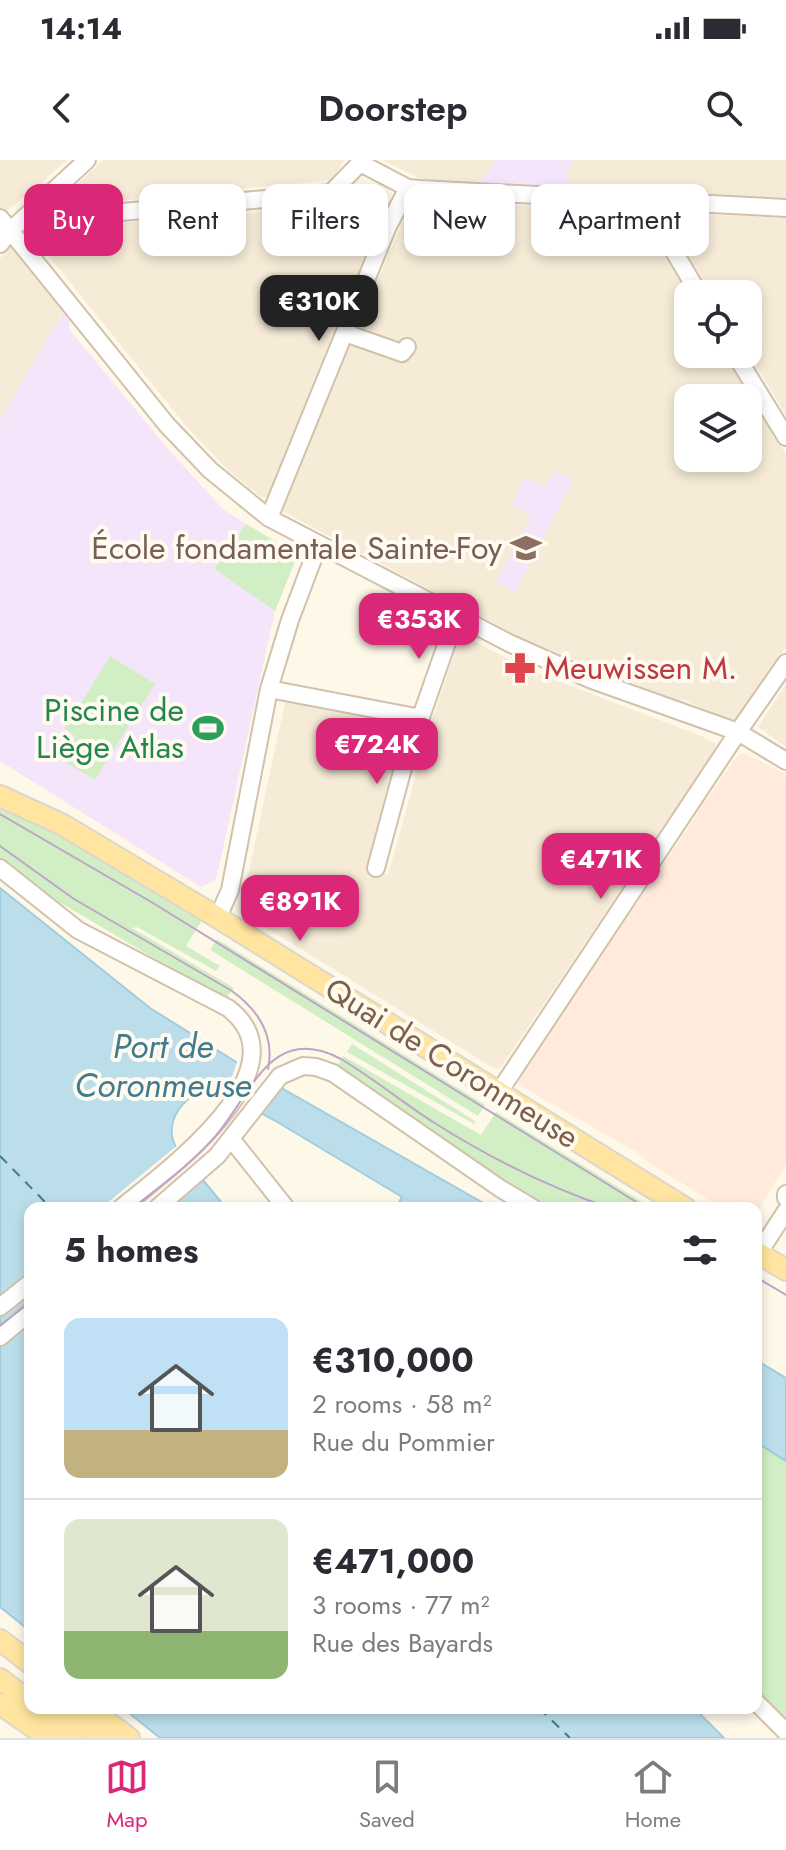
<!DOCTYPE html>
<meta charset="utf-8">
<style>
body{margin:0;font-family:Jost,sans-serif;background:#f7f7f7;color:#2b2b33;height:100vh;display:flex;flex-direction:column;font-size:30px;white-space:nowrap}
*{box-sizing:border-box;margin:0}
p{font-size:26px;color:#7c7c81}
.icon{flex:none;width:44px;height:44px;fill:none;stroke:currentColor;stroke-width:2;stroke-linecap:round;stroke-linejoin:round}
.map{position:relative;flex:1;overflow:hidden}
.drawer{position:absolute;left:24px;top:1042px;width:738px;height:512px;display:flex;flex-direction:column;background:#fff;border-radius:16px;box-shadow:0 4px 12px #0003}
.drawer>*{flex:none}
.banner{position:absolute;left:24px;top:24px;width:738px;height:72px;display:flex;gap:16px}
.fabs{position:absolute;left:674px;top:120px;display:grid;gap:16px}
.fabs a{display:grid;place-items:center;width:88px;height:88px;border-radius:16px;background:#fff;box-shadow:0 4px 12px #0003;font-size:40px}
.price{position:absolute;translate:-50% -68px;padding:0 18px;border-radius:16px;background:#db2777;color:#fff;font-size:26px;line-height:52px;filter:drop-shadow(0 2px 4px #0008)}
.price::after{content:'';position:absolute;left:50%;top:48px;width:24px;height:18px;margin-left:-12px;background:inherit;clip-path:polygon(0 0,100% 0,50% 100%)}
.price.selected{background:#222;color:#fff}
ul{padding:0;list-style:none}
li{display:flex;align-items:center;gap:24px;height:200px;padding:0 40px}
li+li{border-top:2px solid #e1e1e2}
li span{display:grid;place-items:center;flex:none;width:224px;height:160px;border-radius:16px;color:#555}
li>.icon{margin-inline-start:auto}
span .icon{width:96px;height:96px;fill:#fffc;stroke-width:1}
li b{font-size:34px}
h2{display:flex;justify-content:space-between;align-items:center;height:96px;padding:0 40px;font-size:34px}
.pill{padding:0 28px;border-radius:16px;background:#fff;box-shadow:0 4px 12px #0003;font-size:28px;line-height:72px}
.pill.selected{background:#db2777;color:#fff}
.status{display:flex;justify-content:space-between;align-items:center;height:56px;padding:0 40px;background:#fff;direction:ltr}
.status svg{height:22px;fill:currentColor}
header{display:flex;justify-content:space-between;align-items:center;height:104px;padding:0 40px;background:#fff;font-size:36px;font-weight:600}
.dock{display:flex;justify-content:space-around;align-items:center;height:112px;border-top:2px solid #e1e1e2;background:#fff;font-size:22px;color:#7c7c81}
.dock a{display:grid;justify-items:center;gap:4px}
.dock .selected{color:#db2777}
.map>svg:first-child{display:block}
.residential{fill:#f6ebd7;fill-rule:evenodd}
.commercial{fill:#ffeadc}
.education{fill:#f5e5fb}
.green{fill:#d2eec5}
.water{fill:#bbdeea;stroke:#a0cddd;stroke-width:2}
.pier{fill:#fef8e9}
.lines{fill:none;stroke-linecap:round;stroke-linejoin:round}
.ferry{stroke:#417b90;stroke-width:2;stroke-dasharray:10 8;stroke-linecap:butt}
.minor-casing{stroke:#d2c1ad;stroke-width:20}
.major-casing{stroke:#ddd6d0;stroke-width:24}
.minor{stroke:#fff;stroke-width:16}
.major{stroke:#ffe59f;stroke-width:20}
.tram{stroke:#bda5ca;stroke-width:2}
.labels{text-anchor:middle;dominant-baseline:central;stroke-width:8;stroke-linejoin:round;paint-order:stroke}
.education-label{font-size:32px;fill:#785e54;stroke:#fffbf1;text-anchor:end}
.health-label{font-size:32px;fill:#be3a42;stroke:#fffbf1;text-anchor:start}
.leisure-label{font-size:32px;fill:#27864d;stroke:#fffbf1;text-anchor:end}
.street-label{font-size:32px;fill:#7b604a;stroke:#fffbf1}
.water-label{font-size:34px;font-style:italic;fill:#417b90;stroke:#fffbf1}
</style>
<div class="status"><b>14:14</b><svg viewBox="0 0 49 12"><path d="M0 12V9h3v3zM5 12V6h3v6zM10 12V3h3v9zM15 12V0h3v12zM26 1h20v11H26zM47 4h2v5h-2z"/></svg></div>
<header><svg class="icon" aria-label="back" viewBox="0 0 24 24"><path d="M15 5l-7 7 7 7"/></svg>Doorstep<svg class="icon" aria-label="search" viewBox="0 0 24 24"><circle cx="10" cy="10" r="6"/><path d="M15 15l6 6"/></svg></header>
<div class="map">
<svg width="786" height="1578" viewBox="0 0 786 1578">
<rect width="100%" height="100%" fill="#fef8e9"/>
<!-- residential -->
<path class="residential" d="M0,0H68L6,52L0,46Z
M103,0H344L332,20L67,46L65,36Z
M382,0H786V38L700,35L683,32L423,20Z
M418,40L637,51L688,134V194H725L786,294V487L738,559L731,561L682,539L680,541L666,536L525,480L284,352L282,346L288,331L410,44ZM688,238H748V298H688Z
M333,45L376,62L378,68L325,193L329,196L268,337L262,338L229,311L186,266L31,74L37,70L89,64L166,61Z
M669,53L786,58V255L748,192V134H712L665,58Z
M7,88H14L64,151L0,260V99Z
M464,476L527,509L701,576L715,583L717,588L501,907L495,909L244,754L241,748L285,542L290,539L411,564L369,707L388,715L429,568L460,478Z
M786,524V587L758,567Z"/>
<!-- commercial -->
<path class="commercial" d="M743,593L786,614V1004L756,1054V1048H722L648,1002L637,992L519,925L518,915L574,829L616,774L694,659L698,651L738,595Z"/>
<!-- education -->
<path class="education" d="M496,0H573L568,10V27L480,23Z
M64,151L70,158L69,169L168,289L223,349L246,364L214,409L275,451L216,720L201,727L0,601V260Z
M554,311L573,320L515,432L496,422L531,355L511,344L525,318L545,328Z"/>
<!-- green -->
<path class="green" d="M246,364L294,392L296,399L275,451L214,409Z
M110,496L155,524L95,620L52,594L66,572L85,583L65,569Z
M0,641L202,760L186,786L220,806L216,811L137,767L132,768L234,828L225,840L59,742L0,699Z
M217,779L485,945L478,956L210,790Z
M352,884L475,961L474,964L347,892Z
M343,896L481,975L496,952L652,1048H547L335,909Z
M756,1282L786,1301V1560L756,1530Z"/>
<!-- water -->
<path class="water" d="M0,728L150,848L241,905L492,1048H396L402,1037L274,960L212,928C186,932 162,961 176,987L226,1048H30V1471L0,1447Z
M756,1200L786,1218V1301L756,1282Z
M123,1548H694L724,1578H160Z"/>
<!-- pier -->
<path class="pier" d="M238,899L284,925L260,957L221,935L222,931L203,934L186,947L203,932L216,927H225L233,914Z
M179,984L206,1017L168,1048H101Z"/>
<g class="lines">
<!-- ferry -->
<path class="ferry" d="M0,996L51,1048
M539,1548L570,1578"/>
<defs>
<path id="minor" d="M645,42L699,134
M39,44L52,53L67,57L331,33L360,3L408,28L420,29L786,48
M0,58L167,265L210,310L269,358L509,483L592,520L738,572L786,601
M0,84L12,69L87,0
M345,173L402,193L407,187
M735,194L786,277
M269,358L388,66L408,28
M269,529L421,558
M0,708L78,770L228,848C308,909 164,1012 121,1048
M376,708L403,608L456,457
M218,757L230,730L269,529L290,460L318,386
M499,932L740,569L786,503
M232,980L286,1048
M786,1034V1038
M157,1048L217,996L280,916L303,906L316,907L333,913L501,1029L533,1048
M756,1097L786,1051
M0,1147L30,1123
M0,1177L30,1152
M756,1542L786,1572"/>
<path id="major" d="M0,636L63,665L207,751L685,1048
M756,1092L786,1110
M0,1480L30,1503
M0,1519L30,1542
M0,1544L49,1578
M38,1548L73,1578
M57,1548L103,1578
M89,1548L129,1578"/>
</defs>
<!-- minor casing -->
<use href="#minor" class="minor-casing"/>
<!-- major casing -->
<use href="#major" class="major-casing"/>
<!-- minor -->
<use href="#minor" class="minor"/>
<!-- major -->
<use href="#major" class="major"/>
<!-- tram -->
<path class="tram" d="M0,654L153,743L646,1048
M0,686L74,739L232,831C258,850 275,876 268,909
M133,1048C160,1026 190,1005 213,979C251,937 269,861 341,899C373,918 402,942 433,962C488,997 548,1027 610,1048
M756,1117L786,1135
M0,1166L30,1142"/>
</g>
<!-- icons -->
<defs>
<symbol id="school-bare" viewBox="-9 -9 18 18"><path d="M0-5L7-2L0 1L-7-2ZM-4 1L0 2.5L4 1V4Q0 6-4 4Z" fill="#8d6e63" stroke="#fffbf1" stroke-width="2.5" paint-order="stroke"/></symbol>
<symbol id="pharmacy-bare" viewBox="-9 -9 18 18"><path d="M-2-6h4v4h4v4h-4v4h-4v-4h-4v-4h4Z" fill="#e0444e" stroke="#fffbf1" stroke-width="2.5" paint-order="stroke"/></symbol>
<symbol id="stadium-bare" viewBox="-9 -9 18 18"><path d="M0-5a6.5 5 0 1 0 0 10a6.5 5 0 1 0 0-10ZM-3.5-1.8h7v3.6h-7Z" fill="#2e9e5b" stroke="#fffbf1" stroke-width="2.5" paint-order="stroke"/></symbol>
</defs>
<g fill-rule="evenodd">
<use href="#school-bare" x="504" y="366" width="44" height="44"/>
<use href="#pharmacy-bare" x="498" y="486" width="44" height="44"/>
<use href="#stadium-bare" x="186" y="546" width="44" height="44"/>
</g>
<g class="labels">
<!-- education labels -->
<g class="education-label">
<text x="502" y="388">École fondamentale Sainte-Foy</text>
</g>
<!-- health labels -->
<g class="health-label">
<text x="544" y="508">Meuwissen M.</text>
</g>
<!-- leisure labels -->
<g class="leisure-label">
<text x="184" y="550">Piscine de<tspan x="184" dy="37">Liège Atlas</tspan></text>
</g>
<!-- street labels -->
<g class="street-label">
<text transform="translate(452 903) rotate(32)">Quai de Coronmeuse</text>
</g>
<!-- water labels -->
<g class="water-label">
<text x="163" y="886">Port de<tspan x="163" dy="39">Coronmeuse</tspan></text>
</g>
</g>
</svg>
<div class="fabs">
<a><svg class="icon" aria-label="locate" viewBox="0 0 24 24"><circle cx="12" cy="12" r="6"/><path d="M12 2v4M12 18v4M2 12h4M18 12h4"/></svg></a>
<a><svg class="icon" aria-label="layers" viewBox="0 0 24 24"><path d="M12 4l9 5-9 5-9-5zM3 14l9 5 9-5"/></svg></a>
</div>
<b class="price selected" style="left:319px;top:183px">€310K</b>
<b class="price" style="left:419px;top:501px">€353K</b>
<b class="price" style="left:377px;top:626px">€724K</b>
<b class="price" style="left:601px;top:741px">€471K</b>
<b class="price" style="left:300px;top:783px">€891K</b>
<div class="banner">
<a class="pill selected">Buy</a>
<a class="pill">Rent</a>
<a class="pill">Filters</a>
<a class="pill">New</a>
<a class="pill">Apartment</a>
</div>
<section class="drawer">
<h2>5 homes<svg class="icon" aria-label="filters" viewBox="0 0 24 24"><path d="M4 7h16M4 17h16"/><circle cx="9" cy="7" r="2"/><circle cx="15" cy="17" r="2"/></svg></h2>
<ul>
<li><span style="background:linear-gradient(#bfe0f5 70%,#c2b280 0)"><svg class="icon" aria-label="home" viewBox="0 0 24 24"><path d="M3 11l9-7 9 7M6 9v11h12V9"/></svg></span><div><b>€310,000</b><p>2 rooms · 58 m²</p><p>Rue du Pommier</p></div></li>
<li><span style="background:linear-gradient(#dfe7d0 70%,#8fb573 0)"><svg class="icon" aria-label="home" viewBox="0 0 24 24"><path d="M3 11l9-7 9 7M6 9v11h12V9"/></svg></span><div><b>€471,000</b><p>3 rooms · 77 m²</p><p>Rue des Bayards</p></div></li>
</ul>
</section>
</div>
<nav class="dock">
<a class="selected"><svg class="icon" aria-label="map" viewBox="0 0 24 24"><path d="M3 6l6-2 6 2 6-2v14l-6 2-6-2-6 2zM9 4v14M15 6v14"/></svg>Map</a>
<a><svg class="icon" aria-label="saved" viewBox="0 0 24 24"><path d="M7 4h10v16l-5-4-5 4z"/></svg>Saved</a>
<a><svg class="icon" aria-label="home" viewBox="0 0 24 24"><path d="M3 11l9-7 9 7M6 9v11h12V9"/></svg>Home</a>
</nav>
